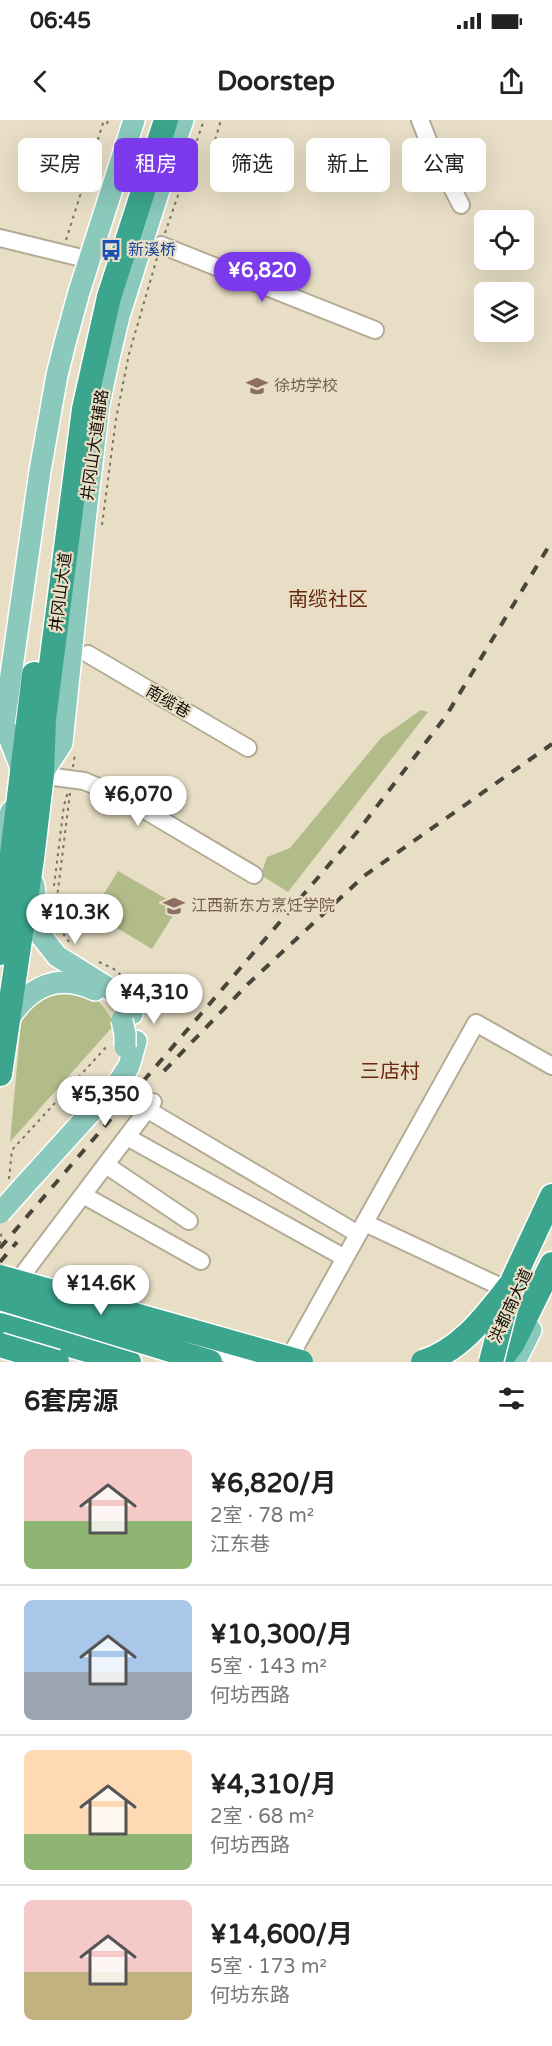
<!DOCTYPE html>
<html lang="zh">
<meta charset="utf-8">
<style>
body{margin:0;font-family:"Varela Round","Noto Sans SC",sans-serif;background:#f6f6f6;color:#222;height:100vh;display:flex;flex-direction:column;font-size:22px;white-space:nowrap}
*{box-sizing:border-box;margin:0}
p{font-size:20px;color:#767676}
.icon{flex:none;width:33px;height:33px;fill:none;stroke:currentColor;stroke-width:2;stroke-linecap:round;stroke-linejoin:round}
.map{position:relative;height:1242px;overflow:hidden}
.panel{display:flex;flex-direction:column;background:#fff;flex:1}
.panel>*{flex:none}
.banner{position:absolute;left:18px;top:18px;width:516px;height:54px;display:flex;gap:12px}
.fabs{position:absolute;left:474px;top:90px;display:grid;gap:12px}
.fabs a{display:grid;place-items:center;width:60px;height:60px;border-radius:9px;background:#fff;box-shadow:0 6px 24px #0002;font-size:30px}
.price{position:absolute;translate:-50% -51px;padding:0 14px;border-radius:21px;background:#fff;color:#222;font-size:20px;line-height:39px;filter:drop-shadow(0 2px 3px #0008)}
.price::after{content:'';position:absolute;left:50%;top:36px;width:18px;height:14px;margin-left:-9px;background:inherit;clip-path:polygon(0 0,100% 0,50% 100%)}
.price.current{background:#7c3aed;color:#fff}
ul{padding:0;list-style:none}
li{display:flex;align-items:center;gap:18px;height:150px;padding:0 24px}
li+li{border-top:2px solid #e0e0e0}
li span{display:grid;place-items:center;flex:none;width:168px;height:120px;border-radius:9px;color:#555}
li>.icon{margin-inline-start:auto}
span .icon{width:72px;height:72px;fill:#fffc;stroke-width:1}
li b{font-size:26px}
h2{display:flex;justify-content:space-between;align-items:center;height:72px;padding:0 24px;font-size:26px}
.tag{padding:0 21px;border-radius:9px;background:#fff;box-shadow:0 6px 24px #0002;font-size:21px;line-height:54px}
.tag.current{background:#7c3aed;color:#fff}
.status{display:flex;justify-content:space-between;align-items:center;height:42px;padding:0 30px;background:#fff;direction:ltr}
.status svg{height:16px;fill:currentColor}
header{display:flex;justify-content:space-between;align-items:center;height:78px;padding:0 24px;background:#fff;font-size:27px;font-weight:700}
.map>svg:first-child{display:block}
.green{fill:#b2bc89}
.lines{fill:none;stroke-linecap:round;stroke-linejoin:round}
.minor-casing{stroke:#b4ab94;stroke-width:20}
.major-casing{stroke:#fff;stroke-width:24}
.highway-casing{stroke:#fff;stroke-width:27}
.path{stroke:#787263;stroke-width:2;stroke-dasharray:3 4.5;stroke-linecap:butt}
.minor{stroke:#fff;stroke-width:16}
.major{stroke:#8ac9bb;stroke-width:21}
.highway{stroke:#3ca58d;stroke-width:24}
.rail{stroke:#4a453a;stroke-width:4;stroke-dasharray:10 10;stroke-linecap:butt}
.major-bridge-casing{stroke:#fff;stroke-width:24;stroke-linecap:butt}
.highway-bridge-casing{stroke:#fff;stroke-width:27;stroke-linecap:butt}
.major-bridge{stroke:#8ac9bb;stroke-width:21}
.highway-bridge{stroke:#3ca58d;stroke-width:24}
.labels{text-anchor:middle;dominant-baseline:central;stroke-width:4.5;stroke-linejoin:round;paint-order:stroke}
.transit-label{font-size:16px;fill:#164399;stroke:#e8dec6;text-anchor:start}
.education-label{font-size:16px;fill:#785e54;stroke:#e8dec6;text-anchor:start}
.street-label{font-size:16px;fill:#0f0c05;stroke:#e8dec6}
.quarter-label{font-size:20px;fill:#69280d;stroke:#e8dec6}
</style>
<div class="status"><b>06:45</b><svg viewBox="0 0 49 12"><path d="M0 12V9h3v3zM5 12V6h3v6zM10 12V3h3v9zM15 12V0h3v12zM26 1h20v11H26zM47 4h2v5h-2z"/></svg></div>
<header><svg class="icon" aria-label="back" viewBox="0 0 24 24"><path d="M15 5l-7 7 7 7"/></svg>Doorstep<svg class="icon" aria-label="share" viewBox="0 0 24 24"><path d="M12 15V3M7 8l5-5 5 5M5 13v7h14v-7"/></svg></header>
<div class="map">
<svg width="552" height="1242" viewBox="0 0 552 1242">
<rect width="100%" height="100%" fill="#e8dec6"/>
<!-- green -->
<path class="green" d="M421,590L428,592L288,772L261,755L267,737L290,728L381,618Z
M118,751L179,786L152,829L92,793Z
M53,869C92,875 93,869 115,904L10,1022L21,902L23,894Z"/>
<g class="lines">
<defs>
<path id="minor" d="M420,0L430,25L461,85
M0,118L90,140
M161,125L375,210
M88,534L248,628
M32,654L84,661L121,676L254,755
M148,990L358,1114
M127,1017L345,1138
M106,1045L189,1101
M83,1075L201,1141
M365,1103L516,1174
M11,1170L153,982
M172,1218L254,1242
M287,1242L476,903L552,946"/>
<path id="major" d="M42,654L62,623L85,401L99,284L108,242L119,196L165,51L183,0
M22,655L23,653L4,604L40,351L57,255L65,223L79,172L134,0
M0,725L11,691
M34,765L37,801L42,817L57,836L116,873L132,894
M8,900C29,867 57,852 95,870
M23,1067L120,960L129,946L136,921
M515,1242L531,1210"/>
<path id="highway" d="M0,833L34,554
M0,954L32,739L42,654L44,599L84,289L109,177L166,0
M511,1164L552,1076
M0,1205L129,1242
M499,1242L513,1223L552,1144"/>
</defs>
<!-- minor casing -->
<use href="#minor" class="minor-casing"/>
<!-- major casing -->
<use href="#major" class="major-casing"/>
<!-- highway casing -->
<use href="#highway" class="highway-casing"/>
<!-- path -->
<path class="path" d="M107,4L108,0
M211,34L221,0
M165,113L204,0
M66,120L104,0
M102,405L116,299L129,234L157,138
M73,647L75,634
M70,673L57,778L58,802L66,819L72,824
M54,766L64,685L68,672
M99,842L114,849L122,856
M9,1059L12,1030L108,925
M0,1124L2,1109"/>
<!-- minor -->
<use href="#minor" class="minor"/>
<!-- major -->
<use href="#major" class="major"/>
<!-- highway -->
<use href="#highway" class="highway"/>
<!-- rail -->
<path class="rail" d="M164,951L248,864L364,756L552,624
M0,1128L358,711L446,596L552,421
M0,1142L17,1122"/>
<defs>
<path id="major-bridge" d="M122,900L125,914V927
M0,1093L23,1067"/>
<path id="highway-bridge" d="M0,1157L301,1242
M0,1178L210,1242
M0,1225L57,1242
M423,1242C462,1230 487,1194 511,1164
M491,1242L509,1172"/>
</defs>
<!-- major-bridge casing -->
<use href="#major-bridge" class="major-bridge-casing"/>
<!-- highway-bridge casing -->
<use href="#highway-bridge" class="highway-bridge-casing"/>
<!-- major-bridge -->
<use href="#major-bridge" class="major-bridge"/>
<!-- highway-bridge -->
<use href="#highway-bridge" class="highway-bridge"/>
</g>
<!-- icons -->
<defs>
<symbol id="bus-bare" viewBox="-9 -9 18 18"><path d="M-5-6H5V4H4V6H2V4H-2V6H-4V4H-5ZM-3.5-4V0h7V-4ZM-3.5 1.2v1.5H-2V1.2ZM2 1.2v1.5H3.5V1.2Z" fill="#1a4fb4" stroke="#e8dec6" stroke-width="2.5" paint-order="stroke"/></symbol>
<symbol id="school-bare" viewBox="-9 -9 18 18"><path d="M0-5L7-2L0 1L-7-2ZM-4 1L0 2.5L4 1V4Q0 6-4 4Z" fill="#8d6e63" stroke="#e8dec6" stroke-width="2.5" paint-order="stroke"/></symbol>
<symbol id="university-bare" viewBox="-9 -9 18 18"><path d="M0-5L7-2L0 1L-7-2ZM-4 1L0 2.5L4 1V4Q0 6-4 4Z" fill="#8d6e63" stroke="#e8dec6" stroke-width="2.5" paint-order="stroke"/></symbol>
</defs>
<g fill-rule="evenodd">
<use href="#bus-bare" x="96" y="115" width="30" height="30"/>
<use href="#school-bare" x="242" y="251" width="30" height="30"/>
<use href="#university-bare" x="159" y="771" width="30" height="30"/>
</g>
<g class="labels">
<!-- transit labels -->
<g class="transit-label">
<text x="128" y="130">新溪桥</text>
</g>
<!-- education labels -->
<g class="education-label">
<text x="274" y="266">徐坊学校</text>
<text x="191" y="786">江西新东方烹饪学院</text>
</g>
<!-- street labels -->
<g class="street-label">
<text transform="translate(95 325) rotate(-82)">井冈山大道辅路</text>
<text transform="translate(61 472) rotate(-83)">井冈山大道</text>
<text transform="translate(168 582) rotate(30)">南缆巷</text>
<text transform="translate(511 1186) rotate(-65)">洪都南大道</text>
</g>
<!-- quarter labels -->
<g class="quarter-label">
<text x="328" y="480">南缆社区</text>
<text x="390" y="952">三店村</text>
</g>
</g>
</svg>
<div class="fabs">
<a><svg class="icon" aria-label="locate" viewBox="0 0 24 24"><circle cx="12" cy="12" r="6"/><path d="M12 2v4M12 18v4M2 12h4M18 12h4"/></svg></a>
<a><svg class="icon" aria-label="layers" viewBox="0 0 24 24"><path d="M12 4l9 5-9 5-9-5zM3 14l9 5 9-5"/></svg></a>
</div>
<b class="price current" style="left:262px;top:183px">¥6,820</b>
<b class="price" style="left:138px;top:707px">¥6,070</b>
<b class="price" style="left:75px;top:825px">¥10.3K</b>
<b class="price" style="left:154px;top:905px">¥4,310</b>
<b class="price" style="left:105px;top:1007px">¥5,350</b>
<b class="price" style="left:101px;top:1196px">¥14.6K</b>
<div class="banner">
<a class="tag">买房</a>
<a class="tag current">租房</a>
<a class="tag">筛选</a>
<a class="tag">新上</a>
<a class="tag">公寓</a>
</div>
</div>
<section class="panel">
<h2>6套房源<svg class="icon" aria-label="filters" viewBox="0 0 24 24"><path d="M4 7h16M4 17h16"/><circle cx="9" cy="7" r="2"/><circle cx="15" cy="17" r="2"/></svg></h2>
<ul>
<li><span style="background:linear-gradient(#f6c9c9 60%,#8fb573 0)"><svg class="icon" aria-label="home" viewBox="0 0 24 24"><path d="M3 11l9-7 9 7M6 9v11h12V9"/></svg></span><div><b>¥6,820/月</b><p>2室 · 78 m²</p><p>江东巷</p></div></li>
<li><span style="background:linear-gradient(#a9c7e8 60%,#9aa5b1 0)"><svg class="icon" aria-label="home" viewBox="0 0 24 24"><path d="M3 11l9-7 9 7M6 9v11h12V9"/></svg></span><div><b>¥10,300/月</b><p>5室 · 143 m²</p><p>何坊西路</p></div></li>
<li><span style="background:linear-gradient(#ffd9b3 70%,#8fb573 0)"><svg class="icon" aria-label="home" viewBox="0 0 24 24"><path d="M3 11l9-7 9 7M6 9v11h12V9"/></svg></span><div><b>¥4,310/月</b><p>2室 · 68 m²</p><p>何坊西路</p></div></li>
<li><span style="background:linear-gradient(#f6c9c9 60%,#c2b280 0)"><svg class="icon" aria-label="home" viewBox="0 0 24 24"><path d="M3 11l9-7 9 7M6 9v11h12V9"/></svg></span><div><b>¥14,600/月</b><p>5室 · 173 m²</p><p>何坊东路</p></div></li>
</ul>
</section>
